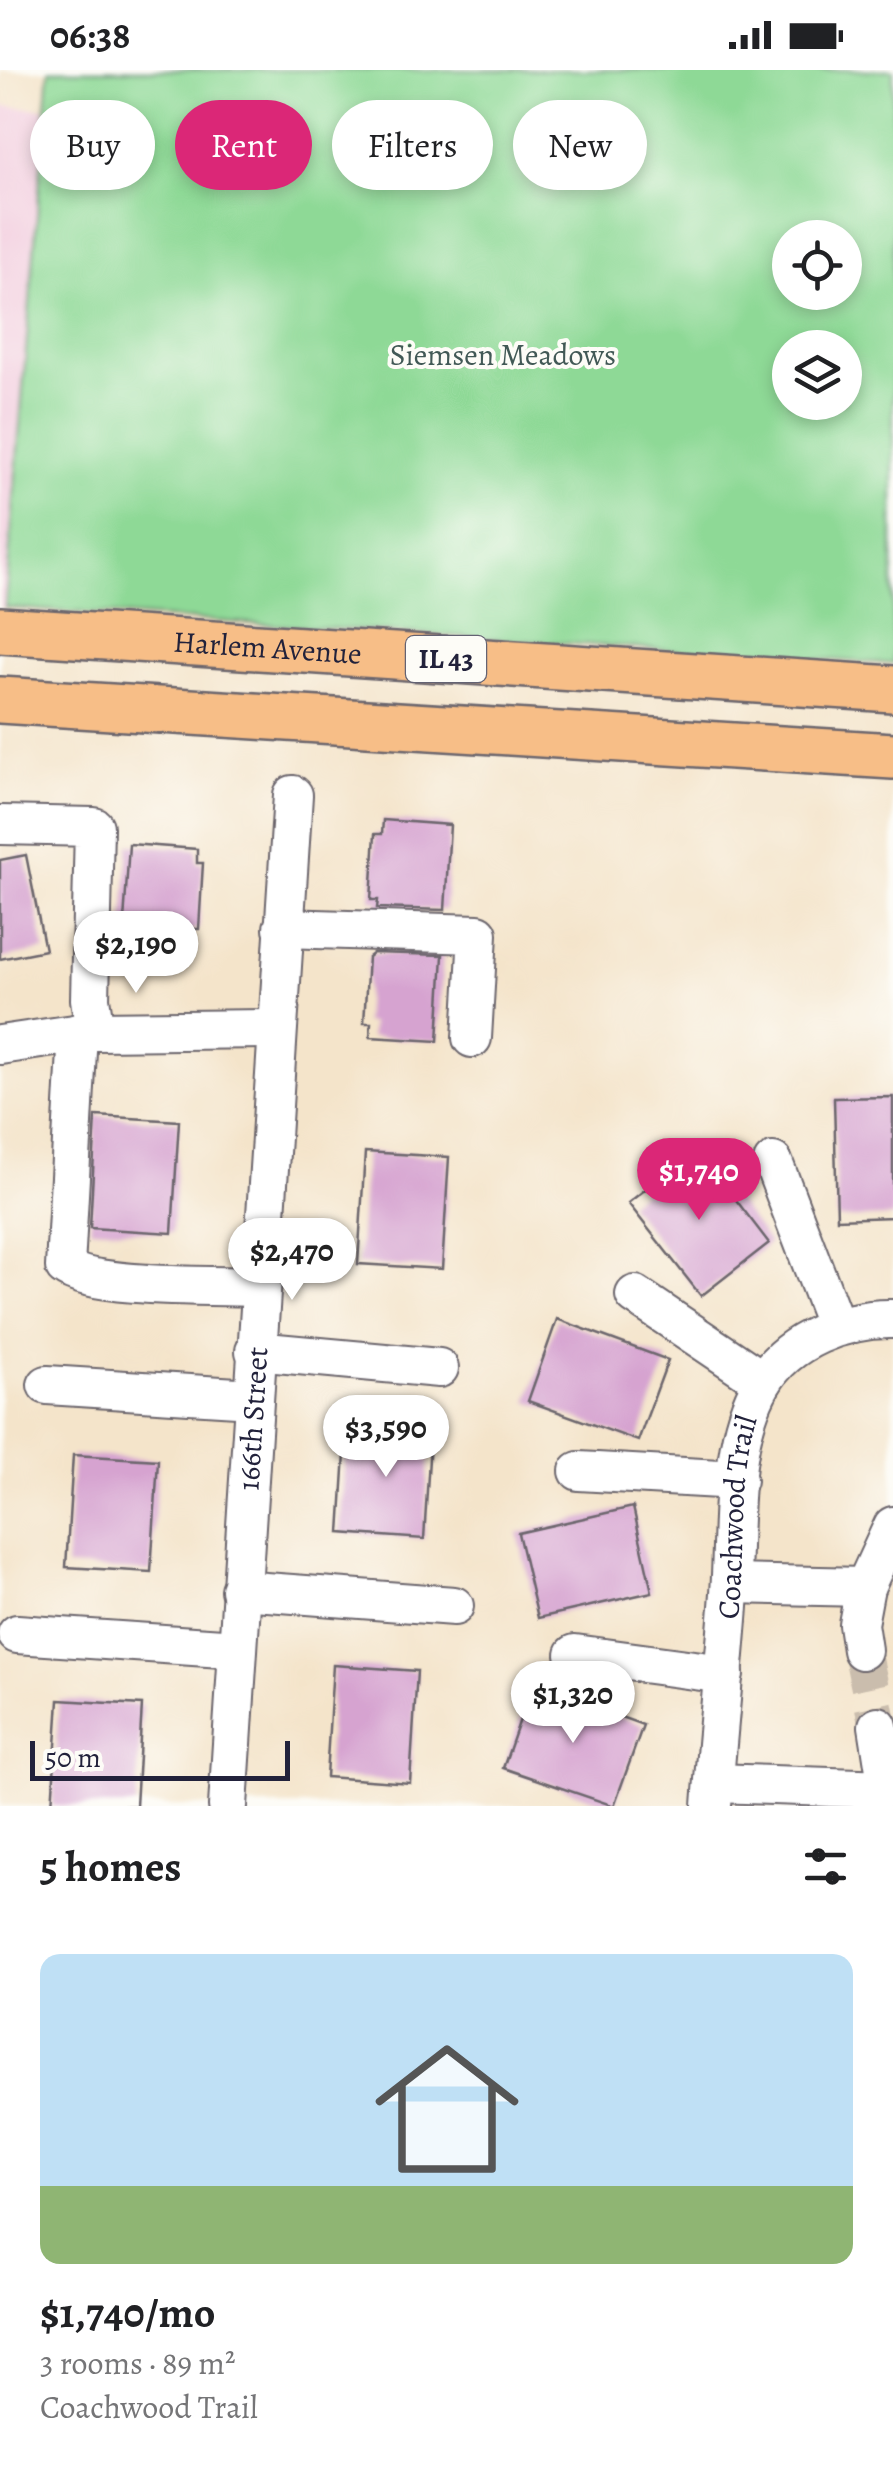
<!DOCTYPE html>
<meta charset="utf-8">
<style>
body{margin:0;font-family:Alegreya,serif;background:#f2f2f2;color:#202124;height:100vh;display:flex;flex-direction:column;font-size:38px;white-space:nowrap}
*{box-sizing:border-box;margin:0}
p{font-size:32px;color:#757577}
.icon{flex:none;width:55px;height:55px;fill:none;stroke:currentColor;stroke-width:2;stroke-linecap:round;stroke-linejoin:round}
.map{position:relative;height:1736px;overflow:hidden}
.details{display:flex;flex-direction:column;background:#fff;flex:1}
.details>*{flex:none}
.hud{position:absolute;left:30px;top:30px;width:835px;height:90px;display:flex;gap:20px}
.controls{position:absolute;left:772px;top:150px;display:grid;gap:20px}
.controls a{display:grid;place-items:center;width:90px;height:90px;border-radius:50%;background:#fff;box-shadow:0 5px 15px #0003;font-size:50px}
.scale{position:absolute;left:30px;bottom:25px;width:260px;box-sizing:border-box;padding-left:10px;border:5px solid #22223b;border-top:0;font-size:28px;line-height:35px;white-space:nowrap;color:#22223b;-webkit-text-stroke:8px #fdfcf7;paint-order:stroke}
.price{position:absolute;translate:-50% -85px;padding:0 22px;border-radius:35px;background:#fff;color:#222;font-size:32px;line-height:65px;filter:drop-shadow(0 2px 5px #0008)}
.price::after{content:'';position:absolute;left:50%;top:60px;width:30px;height:22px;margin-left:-15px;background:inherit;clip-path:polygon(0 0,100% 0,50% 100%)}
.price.on{background:#db2777;color:#fff}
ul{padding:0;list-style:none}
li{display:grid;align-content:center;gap:20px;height:530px;padding:0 40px}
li+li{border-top:2px solid #e0e0e0}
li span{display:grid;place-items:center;height:310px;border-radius:20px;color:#555}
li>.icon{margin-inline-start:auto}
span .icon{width:180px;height:180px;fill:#fffc;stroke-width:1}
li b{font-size:42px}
h2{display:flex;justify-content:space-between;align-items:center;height:120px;padding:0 40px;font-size:42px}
.chip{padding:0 35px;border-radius:45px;background:#fff;box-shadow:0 5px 15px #0003;font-size:35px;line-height:90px}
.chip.on{background:#db2777;color:#fff}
.status{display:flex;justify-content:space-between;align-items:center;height:70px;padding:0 50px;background:#fff;direction:ltr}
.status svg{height:28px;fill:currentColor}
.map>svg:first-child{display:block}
.built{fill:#f3cfe0}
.green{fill:#8ed996;stroke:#587e68;stroke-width:2.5;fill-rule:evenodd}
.building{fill:#d6a3d0}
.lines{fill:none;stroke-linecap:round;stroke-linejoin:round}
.minor-tunnel{stroke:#cabdad;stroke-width:38;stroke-dasharray:38 19;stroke-linecap:butt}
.minor-casing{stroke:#6c666d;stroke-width:42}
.major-casing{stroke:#6c666d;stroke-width:50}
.minor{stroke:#fff;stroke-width:38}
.major{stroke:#f7be87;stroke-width:45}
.labels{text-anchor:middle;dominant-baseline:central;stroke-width:8;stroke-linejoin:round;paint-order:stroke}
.shield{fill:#fdfcf7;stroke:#646373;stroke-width:2.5}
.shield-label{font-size:28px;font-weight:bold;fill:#22223b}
.park-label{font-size:30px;fill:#425956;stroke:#fdfcf7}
.street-label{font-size:30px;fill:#22223b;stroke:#fdfcf7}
</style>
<div class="status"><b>06:38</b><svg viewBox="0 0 49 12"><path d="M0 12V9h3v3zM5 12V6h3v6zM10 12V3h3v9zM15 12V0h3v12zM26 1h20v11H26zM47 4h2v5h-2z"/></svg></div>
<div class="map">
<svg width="893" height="1736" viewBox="0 0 893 1736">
<rect width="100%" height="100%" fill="#fdfcf7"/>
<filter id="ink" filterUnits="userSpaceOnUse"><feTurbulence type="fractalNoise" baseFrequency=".01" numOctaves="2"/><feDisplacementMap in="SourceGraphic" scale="20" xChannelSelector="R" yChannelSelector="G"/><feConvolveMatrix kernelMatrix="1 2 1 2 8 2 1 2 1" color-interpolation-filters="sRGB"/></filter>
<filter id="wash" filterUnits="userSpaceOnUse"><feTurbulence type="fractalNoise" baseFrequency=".0048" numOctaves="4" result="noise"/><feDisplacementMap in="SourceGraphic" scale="40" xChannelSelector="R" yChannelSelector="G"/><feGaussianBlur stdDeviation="2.25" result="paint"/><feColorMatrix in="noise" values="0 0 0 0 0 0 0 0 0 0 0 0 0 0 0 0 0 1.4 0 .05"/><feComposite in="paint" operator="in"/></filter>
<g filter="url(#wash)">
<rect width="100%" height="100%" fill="#f4e4ca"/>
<!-- built -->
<path class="built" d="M0,36L46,39L5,538H0Z"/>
<!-- green -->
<path class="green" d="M49,0H893V594L5,538ZM790,168H845V222H790ZM790,278H845V332H790Z"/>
<g id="blocks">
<!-- building -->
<path class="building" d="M383,750L450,755L445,840L377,838L378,830H371L375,764H382Z
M129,774L197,779V793H203L199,859H192L191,872L123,868Z
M26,785L45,880L0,889V790Z
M373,883L443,885L438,971L370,967L371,953H364L368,887Z
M893,1027V1147L837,1149L834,1028Z
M96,1046L179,1051L172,1163L90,1158Z
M697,1079L769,1173L701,1226L628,1133Z
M365,1082L449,1087L442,1199L358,1194Z
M557,1249L668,1290L638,1371L528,1331Z
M347,1351L431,1356L424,1469L340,1463Z
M73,1385L158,1390L151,1502L66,1497Z
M633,1437L652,1522L538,1548L518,1463Z
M333,1595L417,1601L410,1713L326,1707Z
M532,1615L643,1655L614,1736L503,1698Z
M59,1630L142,1635L136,1736H52Z"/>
</g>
</g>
<g filter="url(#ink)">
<use href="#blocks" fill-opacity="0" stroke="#6c666d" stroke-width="2.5"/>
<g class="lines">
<!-- minor-tunnel -->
<path class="minor-tunnel" d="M862,1580L878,1656"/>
<defs>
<g id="minor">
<path d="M0,755L94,757L90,929L95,961"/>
<path d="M283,858L478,864L472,968"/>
<path d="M78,963L65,1197C92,1219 219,1215 259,1217"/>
<path d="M0,975L95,961L277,959"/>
<path d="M773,1092L836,1257"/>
<path d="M635,1225L763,1311"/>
<path d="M255,1281L439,1298"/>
<path d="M47,1315L253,1328"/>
<path d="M579,1401L737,1410"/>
<path d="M731,1514L865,1517L893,1456"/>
<path d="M240,1520L454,1536"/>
<path d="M17,1564L237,1579"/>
<path d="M862,1580L858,1554L865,1517"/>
<path d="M575,1584L724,1604"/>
<path d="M714,1713L888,1719L878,1656"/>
<path id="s1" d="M228,1736L293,725"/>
<path id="s2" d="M712,1736C717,1665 725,1594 730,1523C735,1456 727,1373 762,1313C787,1270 845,1248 893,1249"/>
</g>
<g id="major">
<path id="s3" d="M0,560L893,619"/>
<path d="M0,630L893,686"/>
</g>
</defs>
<!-- minor casing -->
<use href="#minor" class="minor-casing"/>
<!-- major casing -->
<use href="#major" class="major-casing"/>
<!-- minor -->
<use href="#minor" class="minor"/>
<!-- major -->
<use href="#major" class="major"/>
</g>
</g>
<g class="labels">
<!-- shield labels -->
<rect class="shield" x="406" y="566" width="80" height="46" rx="8"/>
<g class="shield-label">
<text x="446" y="589">IL 43</text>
</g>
<!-- park labels -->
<g class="park-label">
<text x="503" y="285">Siemsen Meadows</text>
</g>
<!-- street labels -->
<g class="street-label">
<text stroke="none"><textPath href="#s3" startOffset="268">Harlem Avenue</textPath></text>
<text stroke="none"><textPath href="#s1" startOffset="388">166th Street</textPath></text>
<text stroke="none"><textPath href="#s2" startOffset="290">Coachwood Trail</textPath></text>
</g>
</g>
</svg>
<div class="controls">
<a><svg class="icon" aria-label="locate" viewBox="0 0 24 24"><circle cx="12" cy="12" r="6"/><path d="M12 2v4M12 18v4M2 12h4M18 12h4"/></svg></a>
<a><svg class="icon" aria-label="layers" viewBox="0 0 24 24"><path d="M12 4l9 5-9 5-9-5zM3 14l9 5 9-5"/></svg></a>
</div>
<div class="scale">50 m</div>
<b class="price" style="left:136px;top:926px">$2,190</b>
<b class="price on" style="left:699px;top:1153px">$1,740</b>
<b class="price" style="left:292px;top:1233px">$2,470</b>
<b class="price" style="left:386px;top:1410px">$3,590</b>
<b class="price" style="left:573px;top:1676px">$1,320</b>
<div class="hud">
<a class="chip">Buy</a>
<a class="chip on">Rent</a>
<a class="chip">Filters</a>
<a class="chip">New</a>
</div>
</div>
<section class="details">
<h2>5 homes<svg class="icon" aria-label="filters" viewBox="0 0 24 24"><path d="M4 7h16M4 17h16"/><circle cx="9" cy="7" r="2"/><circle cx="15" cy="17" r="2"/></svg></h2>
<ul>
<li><span style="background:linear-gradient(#bfe0f5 75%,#8fb573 0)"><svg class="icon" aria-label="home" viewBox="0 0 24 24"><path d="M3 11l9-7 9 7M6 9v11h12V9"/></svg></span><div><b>$1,740/mo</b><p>3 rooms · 89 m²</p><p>Coachwood Trail</p></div></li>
</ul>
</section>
